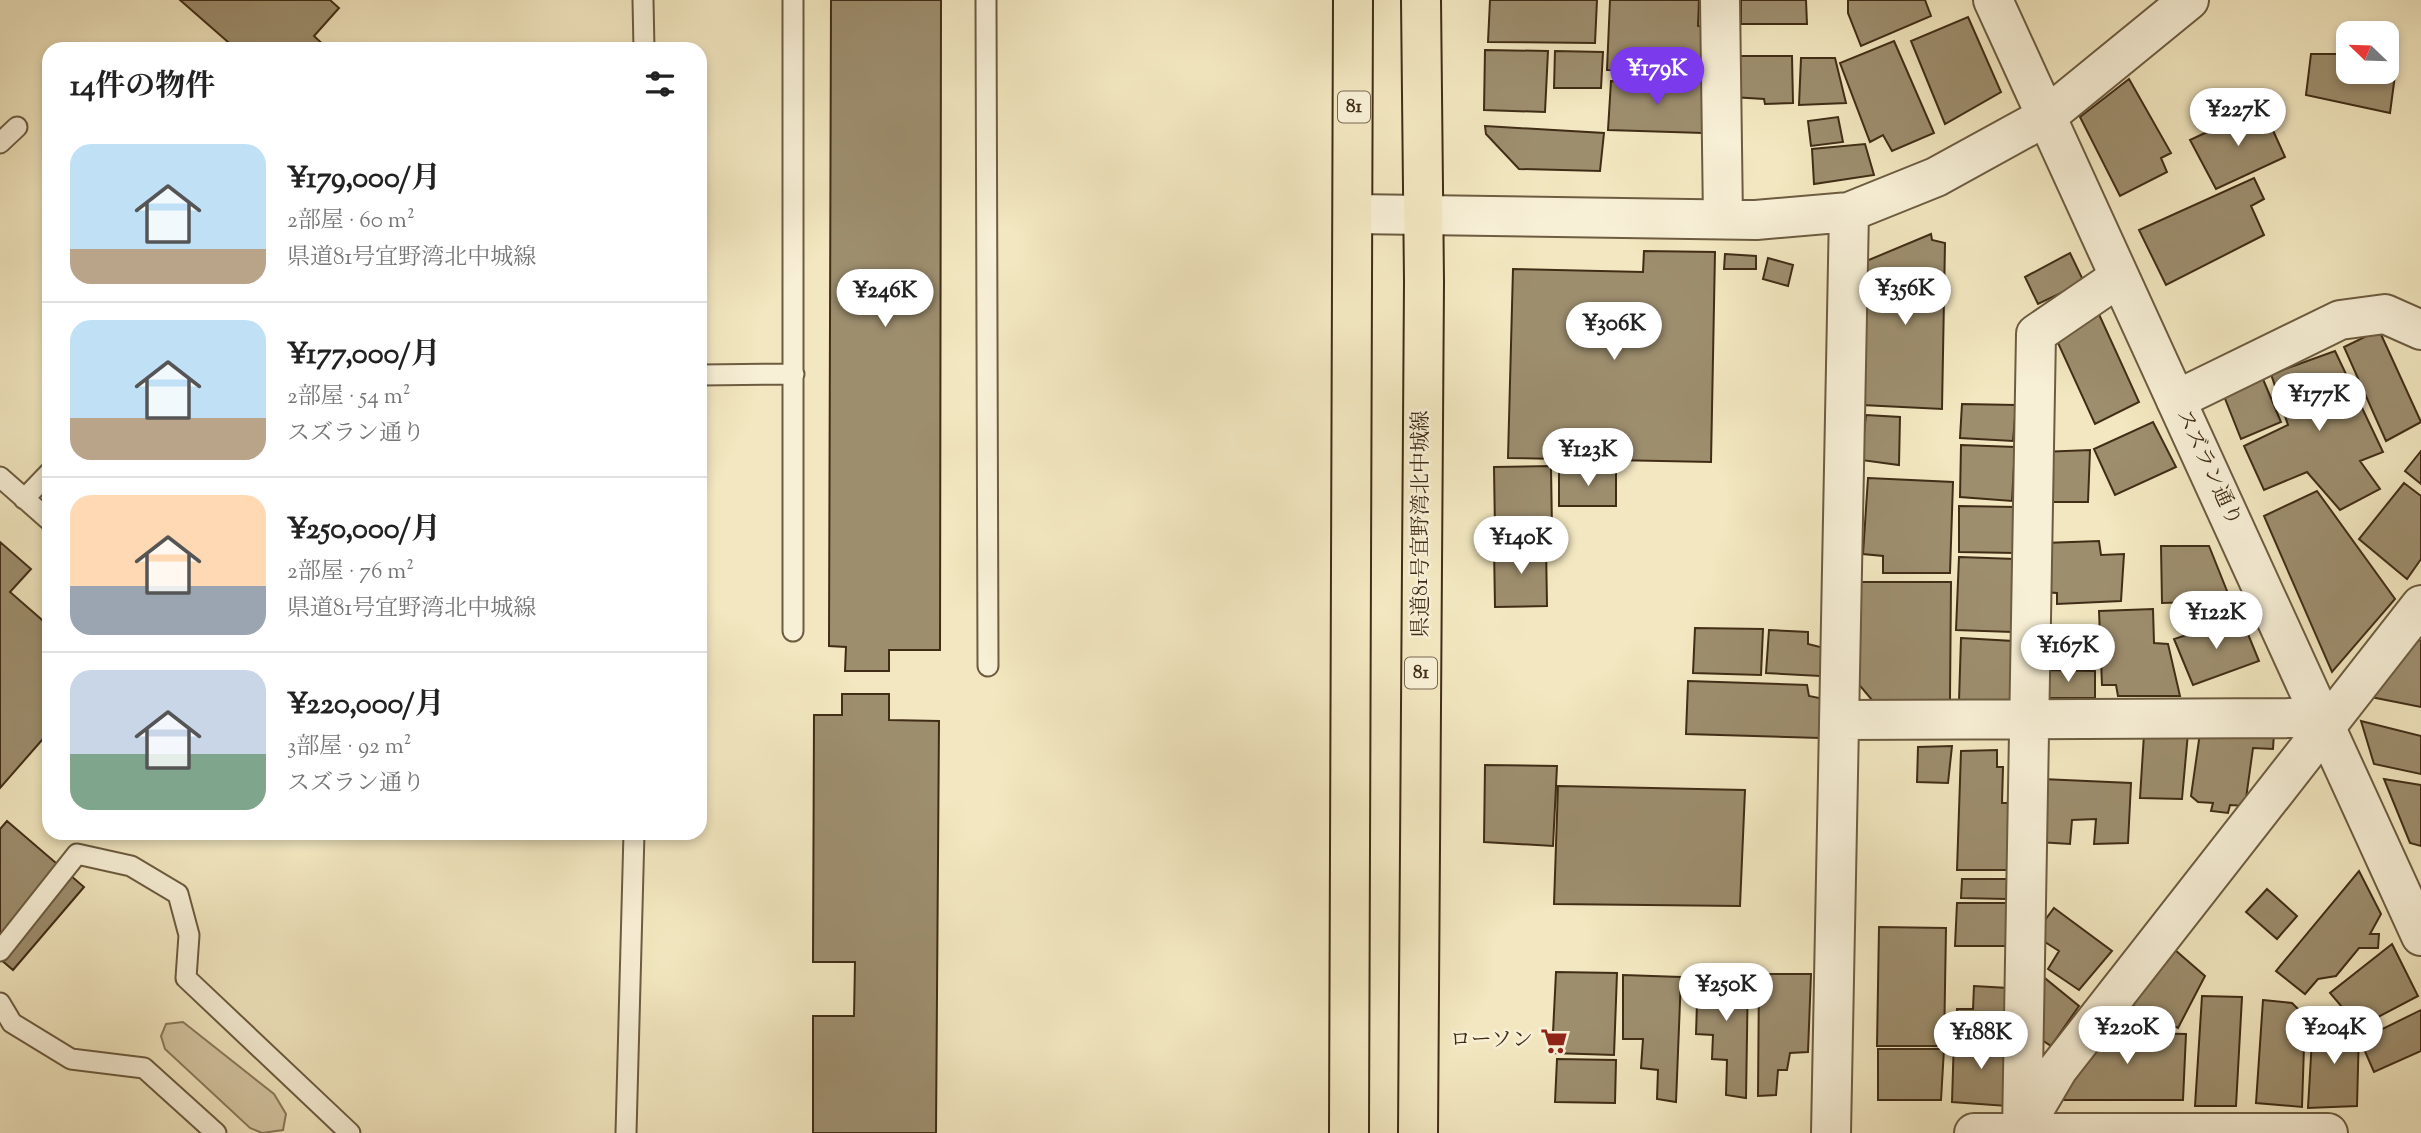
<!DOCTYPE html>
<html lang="ja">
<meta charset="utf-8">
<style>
body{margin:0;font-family:"Sorts Mill Goudy","Noto Serif JP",serif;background:#f2f2f2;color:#222;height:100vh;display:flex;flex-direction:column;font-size:26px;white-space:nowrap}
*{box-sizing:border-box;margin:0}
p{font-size:23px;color:#767676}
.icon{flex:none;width:38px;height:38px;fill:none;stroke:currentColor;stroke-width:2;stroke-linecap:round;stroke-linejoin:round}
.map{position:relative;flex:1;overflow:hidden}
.panel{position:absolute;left:42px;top:42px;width:665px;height:798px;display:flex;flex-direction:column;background:#fff;border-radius:21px;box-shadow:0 4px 10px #0003}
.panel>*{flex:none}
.needle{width:46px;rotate:293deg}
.controls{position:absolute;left:2336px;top:21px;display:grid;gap:14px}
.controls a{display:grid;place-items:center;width:63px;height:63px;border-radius:14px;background:#fff;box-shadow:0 4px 10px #0003;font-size:35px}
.price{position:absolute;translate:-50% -60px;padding:0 16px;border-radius:24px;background:#fff;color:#222;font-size:23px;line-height:46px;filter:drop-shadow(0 2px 4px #0008)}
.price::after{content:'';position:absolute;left:50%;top:42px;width:21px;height:16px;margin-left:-10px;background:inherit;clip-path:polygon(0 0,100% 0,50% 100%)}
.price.on{background:#7c3aed;color:#fff}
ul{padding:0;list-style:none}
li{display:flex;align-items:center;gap:21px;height:175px;padding:0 28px}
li+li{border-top:2px solid #e0e0e0}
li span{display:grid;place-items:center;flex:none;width:196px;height:140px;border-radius:21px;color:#555}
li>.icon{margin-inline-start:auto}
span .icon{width:84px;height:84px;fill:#fffc;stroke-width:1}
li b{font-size:30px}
h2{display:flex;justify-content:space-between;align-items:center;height:84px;padding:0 28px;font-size:30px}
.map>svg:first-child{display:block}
.green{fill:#d4c7a3;stroke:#8a7a5c;stroke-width:2}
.building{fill:#9d8e6e;stroke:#412d16;stroke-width:2}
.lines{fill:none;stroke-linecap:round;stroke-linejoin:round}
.service-casing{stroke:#6d5c40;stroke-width:23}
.minor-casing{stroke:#6d5c40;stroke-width:42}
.tertiary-casing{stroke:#6d5c40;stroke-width:42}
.primary-casing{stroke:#412d16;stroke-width:42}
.service{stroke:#f7efd6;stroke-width:19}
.minor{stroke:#f7efd6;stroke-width:38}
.tertiary{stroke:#f7efd6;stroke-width:38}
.primary{stroke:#f2e7c0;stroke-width:38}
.labels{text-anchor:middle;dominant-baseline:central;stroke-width:5;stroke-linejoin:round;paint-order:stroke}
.shield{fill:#f7efd6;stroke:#786750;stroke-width:2}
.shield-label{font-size:19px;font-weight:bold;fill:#412d16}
.street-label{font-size:21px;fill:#412d16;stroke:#f7efd6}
.poi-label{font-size:21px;fill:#412d16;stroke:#f7efd6;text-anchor:end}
</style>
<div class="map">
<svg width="2421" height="1133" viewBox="0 0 2421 1133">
<rect width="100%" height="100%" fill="#f2e7c0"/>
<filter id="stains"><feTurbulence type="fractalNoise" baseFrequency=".00286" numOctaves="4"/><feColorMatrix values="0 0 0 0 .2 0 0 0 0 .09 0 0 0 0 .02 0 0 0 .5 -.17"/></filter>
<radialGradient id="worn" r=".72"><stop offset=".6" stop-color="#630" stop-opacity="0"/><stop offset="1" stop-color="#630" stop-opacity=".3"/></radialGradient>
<!-- green -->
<path class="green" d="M183,1022L274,1094L286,1114L283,1130L262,1133L250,1128L165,1049L161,1036L166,1024Z"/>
<!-- building -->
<path class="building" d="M180,0H330L339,8L314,36L328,49H236Z
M831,0H941L940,650H889V671H845L846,647L829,646Z
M1490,0H1597L1595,43L1488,42Z
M1610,0H1699L1698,26L1705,27L1704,71L1607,70Z
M1741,0H1806L1807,24H1741Z
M1848,0H1925L1931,16L1861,46L1848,13Z
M1968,17L2001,92L1945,124L1911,41Z
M1894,41L1934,133L1892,151L1883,135L1870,142L1840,63Z
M1485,50L1548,51L1545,112L1484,110Z
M1555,51L1603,52L1601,88H1554Z
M2311,54H2348V72H2387V58L2397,60L2390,113L2306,95Z
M1735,56H1792L1793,103L1765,104L1764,99L1732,97Z
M1801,58H1835L1846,103L1799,105Z
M2129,79L2171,153L2161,158L2167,172L2120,196L2080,117Z
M1611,81L1704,82L1703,133L1608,130Z
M2262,106L2285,157L2216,189L2190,140Z
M1838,117L1843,142L1811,146L1808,121Z
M1485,126L1604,133L1600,171L1519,169L1486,134Z
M1865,144L1874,175L1814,184L1812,149Z
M2254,178L2264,199L2251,206L2264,235L2166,285L2139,230Z
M1931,234L1932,240L1945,243L1942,409L1862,405L1864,262Z
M1644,251L1715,252L1711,462L1508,458L1513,269L1643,272Z
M2070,253L2084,282L2038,304L2025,277Z
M1725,254L1756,256V269H1724Z
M1768,258L1793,265L1788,286L1763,279Z
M2097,310L2139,402L2095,424L2053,332Z
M2379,330L2421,422L2386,441L2344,347Z
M2335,351L2383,452L2360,461L2380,489L2340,510L2307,472L2264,490L2244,446L2288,425L2271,374Z
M2260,372L2281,422L2241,439L2222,391Z
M1962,404L2016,405L2013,441L1960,438Z
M1866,415L1900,417L1899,465L1861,460Z
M2153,422L2176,467L2115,495L2094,449Z
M1961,445L2015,447L2012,501L1960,497Z
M2090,450L2088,502H2042L2041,452Z
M2421,451V484L2405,471Z
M1551,466L1552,530L1495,531L1494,467Z
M1559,470H1616V506H1559Z
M1868,478L1953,482L1950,573H1883V556L1863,554Z
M2404,483L2421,496V559L2407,579L2359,539Z
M2317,491L2395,599L2332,672L2264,516Z
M1959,506L2016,507L2015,553L1959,552Z
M2099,541L2101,555L2124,554L2121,601L2057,604V593L2042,592L2044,543Z
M0,542L31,569L10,592L49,626V732L0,788Z
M1546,545L1547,606L1495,607L1494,546Z
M2161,546H2209L2231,601L2162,603Z
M1959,557L2015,559L2012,632L1956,630Z
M1860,582H1951L1950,700H1872L1855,680Z
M2153,609L2154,643L2168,644L2180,696H2118L2116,685H2102L2099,611Z
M2241,617L2259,661L2193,685L2174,639Z
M1695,628L1763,629L1761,675L1693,673Z
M1769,630L1808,632V644L1824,648L1820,676L1766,673Z
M2413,636L2421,641V707L2371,697Z
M1961,638L2013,641L2010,702L1959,701Z
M2042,670L2095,671V698H2042Z
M1688,681L1807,685L1809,696L1824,699L1820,738L1686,734Z
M842,694H889V720L939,721L936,1133H813V1016H854L855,962H813L814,715H842Z
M2361,721L2421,736V774L2374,764Z
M2188,733L2182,799L2140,798L2144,734Z
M2200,733H2274L2273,749L2253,748L2245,806L2230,805L2228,813L2211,811L2213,803L2198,802L2191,796Z
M1952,746L1948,783L1917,782L1918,747Z
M1997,750V767H2003L2002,803H2010L2009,870H1957L1961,751Z
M1485,765L1557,766L1553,846L1484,842Z
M2042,779L2131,783L2128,843L2094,844L2096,819L2072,820L2070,844L2038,842Z
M2384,779L2421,785V846L2410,843Z
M1558,786L1745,790L1740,906L1554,904Z
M7,821L84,887L13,970L0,959V829Z
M2359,871L2381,914L2370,934H2379L2378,948H2359L2336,976L2318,979L2305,994L2276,971Z
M1962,879H2007L2006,899L1961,898Z
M2267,889L2297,916L2277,939L2246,912Z
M1957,903H2007L2006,946H1955Z
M2054,908L2112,951L2079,990L2048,969L2059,951L2034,935Z
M1879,927L1946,928L1944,1046H1877Z
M2167,943L2205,976L2178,1028L2121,1000Z
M2392,944L2418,996L2359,1027L2330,993Z
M2030,966L2079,1006L2051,1046L2026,1029Z
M1556,972L1617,973L1614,1055L1552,1053Z
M1698,972L1748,973L1746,1098L1726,1095L1727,1060L1712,1059L1713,1035L1696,1034Z
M1759,974H1811L1808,1052L1790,1053L1787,1070H1778L1776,1095L1758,1096Z
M1623,975L1681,977L1676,1102L1657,1099L1658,1070L1641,1068L1643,1039H1623Z
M1974,986L2008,988L2009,1036L1956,1035L1957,1009H1973Z
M2202,996L2242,997L2236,1106H2195Z
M2263,1000L2292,1003L2305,1016L2302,1107L2256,1103Z
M2421,1010V1051L2374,1072L2360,1040Z
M2110,1018L2134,1023L2138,1033L2186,1034L2183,1100H2063L2056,1084Z
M2313,1022H2341L2343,1030H2359L2357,1106L2308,1108Z
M1954,1037L2010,1039L2007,1106L1952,1102Z
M1878,1049H1944L1941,1100H1878Z
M1557,1059L1616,1060L1615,1103L1555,1102Z"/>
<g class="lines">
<defs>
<path id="service" d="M643,0L644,49
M793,0V631
M986,0L988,666
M0,143L17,127
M700,375L794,374
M0,477L49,520
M24,499L49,473
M0,951L77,854L131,866L178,894L189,935L186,978L350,1133
M0,1003L12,1023L71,1059L144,1068L216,1133
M626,1133L634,833"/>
<path id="minor" d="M1720,0L1723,219
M1354,214L1756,220L1849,212L1936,177L2047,116L2189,0
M2176,400L2340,320L2385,314L2421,330
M1839,720L2292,718L2326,723
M2022,1130L2058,1069L2421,605
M2022,1131L2036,334L2118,278
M1831,1133L1849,212
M1974,1133H2328"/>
<path id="tertiary" d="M1993,0L2421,936"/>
<path id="primary" d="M1349,1133L1353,0
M1418,1133L1424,282L1421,0"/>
</defs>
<!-- service casing -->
<use href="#service" class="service-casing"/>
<!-- minor casing -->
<use href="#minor" class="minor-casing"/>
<!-- tertiary casing -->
<use href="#tertiary" class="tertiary-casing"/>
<!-- primary casing -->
<use href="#primary" class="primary-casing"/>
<!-- service -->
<use href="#service" class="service"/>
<!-- minor -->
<use href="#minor" class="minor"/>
<!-- tertiary -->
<use href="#tertiary" class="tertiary"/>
<!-- primary -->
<use href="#primary" class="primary"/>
</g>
<!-- icons -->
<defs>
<symbol id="supermarket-bare" viewBox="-9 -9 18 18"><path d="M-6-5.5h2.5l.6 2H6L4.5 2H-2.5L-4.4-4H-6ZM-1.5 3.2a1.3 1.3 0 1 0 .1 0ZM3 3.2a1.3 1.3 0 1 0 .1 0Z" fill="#8f2418" stroke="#f7efd6" stroke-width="2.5" paint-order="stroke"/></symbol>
</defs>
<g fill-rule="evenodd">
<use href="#supermarket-bare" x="1535" y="1022" width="38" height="38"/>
</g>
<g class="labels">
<!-- shield labels -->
<g class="shield">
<rect x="1338" y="91.5" width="32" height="31" rx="5"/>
<rect x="1405" y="657.5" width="32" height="31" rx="5"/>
</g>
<g class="shield-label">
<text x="1354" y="107">81</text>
<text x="1421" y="673">81</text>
</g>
<!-- street labels -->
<g class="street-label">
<text transform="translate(2208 468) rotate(65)">スズラン通り</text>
<text transform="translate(1422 524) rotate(-90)">県道81号宜野湾北中城線</text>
</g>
<!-- poi labels -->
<g class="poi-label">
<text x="1533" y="1041">ローソン</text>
</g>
</g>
<rect width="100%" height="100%" filter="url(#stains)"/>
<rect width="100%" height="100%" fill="url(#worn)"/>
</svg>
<div class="controls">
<a><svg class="needle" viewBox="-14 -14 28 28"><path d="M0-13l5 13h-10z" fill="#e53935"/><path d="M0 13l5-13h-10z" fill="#767676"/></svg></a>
</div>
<b class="price on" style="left:1657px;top:107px">¥179K</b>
<b class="price" style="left:2238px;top:148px">¥227K</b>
<b class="price" style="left:1905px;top:327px">¥356K</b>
<b class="price" style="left:885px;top:329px">¥246K</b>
<b class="price" style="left:1614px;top:362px">¥306K</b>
<b class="price" style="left:2319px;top:433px">¥177K</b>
<b class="price" style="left:1588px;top:488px">¥123K</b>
<b class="price" style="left:1521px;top:576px">¥140K</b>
<b class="price" style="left:2216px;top:651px">¥122K</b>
<b class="price" style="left:2068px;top:684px">¥167K</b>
<b class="price" style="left:1726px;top:1023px">¥250K</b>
<b class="price" style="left:2127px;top:1066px">¥220K</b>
<b class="price" style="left:2334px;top:1066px">¥204K</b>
<b class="price" style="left:1981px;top:1071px">¥188K</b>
<section class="panel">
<h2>14件の物件<svg class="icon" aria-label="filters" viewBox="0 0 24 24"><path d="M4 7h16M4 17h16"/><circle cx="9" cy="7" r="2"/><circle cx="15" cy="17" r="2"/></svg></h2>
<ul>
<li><span style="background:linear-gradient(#bfe0f5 75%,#b9a48a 0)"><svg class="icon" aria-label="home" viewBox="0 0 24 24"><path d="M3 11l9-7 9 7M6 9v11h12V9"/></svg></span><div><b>¥179,000/月</b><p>2部屋 · 60 m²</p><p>県道81号宜野湾北中城線</p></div></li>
<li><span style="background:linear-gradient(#bfe0f5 70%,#b9a48a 0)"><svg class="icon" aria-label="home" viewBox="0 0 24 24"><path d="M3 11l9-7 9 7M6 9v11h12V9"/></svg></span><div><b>¥177,000/月</b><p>2部屋 · 54 m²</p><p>スズラン通り</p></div></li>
<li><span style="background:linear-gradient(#ffd9b3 65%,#9aa5b1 0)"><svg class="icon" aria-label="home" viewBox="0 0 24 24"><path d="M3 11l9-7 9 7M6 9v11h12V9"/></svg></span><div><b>¥250,000/月</b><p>2部屋 · 76 m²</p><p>県道81号宜野湾北中城線</p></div></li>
<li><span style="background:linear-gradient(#c9d6e8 60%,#7fa58c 0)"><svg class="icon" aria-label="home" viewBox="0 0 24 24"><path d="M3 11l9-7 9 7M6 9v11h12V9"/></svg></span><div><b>¥220,000/月</b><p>3部屋 · 92 m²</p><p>スズラン通り</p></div></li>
</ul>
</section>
</div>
